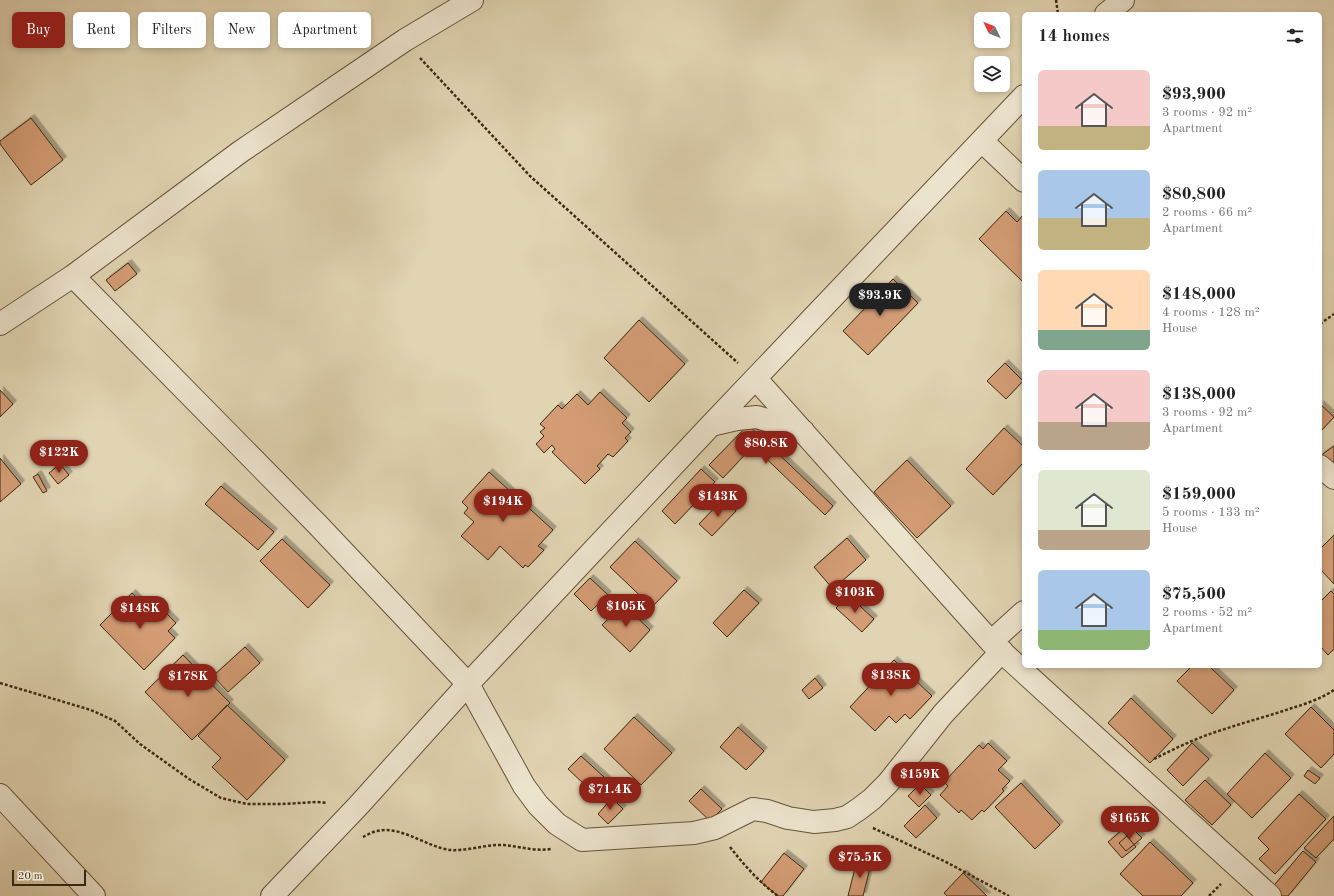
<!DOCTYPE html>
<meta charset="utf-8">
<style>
body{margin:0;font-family:"Old Standard TT",serif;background:#f6f6f6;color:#222;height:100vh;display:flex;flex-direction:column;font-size:15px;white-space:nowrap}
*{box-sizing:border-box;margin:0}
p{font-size:13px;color:#767676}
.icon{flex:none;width:22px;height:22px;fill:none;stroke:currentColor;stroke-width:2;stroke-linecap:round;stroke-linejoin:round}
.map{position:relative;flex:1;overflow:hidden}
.sheet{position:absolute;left:1022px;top:12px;width:300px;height:656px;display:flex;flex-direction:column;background:#fff;border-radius:6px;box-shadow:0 2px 6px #0003}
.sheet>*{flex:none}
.hud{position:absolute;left:12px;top:12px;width:380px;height:36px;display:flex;gap:8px}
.needle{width:26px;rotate:313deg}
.controls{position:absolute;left:974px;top:12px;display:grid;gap:8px}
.controls a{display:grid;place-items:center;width:36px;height:36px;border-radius:6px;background:#fff;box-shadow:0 2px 6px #0003;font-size:20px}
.scale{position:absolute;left:12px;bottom:10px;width:74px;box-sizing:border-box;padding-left:4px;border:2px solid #3c2912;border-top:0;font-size:11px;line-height:14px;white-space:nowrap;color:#3c2912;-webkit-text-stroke:3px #ece3cd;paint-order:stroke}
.price{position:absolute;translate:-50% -34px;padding:0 9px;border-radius:14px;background:#8f2418;color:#fff;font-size:13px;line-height:26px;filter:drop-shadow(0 1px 2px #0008)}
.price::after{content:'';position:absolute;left:50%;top:24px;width:12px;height:9px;margin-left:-6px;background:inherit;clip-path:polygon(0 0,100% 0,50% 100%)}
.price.selected{background:#222;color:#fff}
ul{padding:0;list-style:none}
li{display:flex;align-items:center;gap:12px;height:100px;padding:0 16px}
li span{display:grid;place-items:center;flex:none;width:112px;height:80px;border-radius:6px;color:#555}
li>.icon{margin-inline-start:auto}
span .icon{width:48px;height:48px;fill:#fffc;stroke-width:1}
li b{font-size:17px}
h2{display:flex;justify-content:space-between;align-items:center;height:48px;padding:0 16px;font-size:17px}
.chip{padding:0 14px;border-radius:6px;background:#fff;box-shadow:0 2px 6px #0003;font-size:14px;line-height:36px}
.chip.selected{background:#8f2418;color:#fff}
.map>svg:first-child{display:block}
.building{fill:#d39c75;stroke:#3c2912;filter:url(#shadow)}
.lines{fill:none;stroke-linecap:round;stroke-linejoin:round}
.minor-casing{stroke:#65543a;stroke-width:24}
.path{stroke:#3c2912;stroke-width:2.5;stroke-dasharray:3 2;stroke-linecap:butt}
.minor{stroke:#ece3cd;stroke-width:22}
</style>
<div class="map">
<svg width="1334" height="896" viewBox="0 0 1334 896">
<defs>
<filter id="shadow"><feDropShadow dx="3.5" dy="-3.5" stdDeviation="0" flood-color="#0004"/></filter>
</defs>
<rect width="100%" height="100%" fill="#e1d4b2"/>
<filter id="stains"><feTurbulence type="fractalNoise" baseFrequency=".005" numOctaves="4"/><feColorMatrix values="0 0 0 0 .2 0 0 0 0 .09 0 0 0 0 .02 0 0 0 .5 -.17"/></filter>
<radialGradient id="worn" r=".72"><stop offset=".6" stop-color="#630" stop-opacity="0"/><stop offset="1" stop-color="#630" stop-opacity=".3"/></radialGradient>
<!-- building -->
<path class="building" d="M31,118L63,160L31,185L0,144V141Z
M1006,211L1017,222L1024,214V283L979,239Z
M128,263L137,274L115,291L106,280Z
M893,279L918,303L868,355L843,331Z
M639,320L685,364L649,402L604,358Z
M1005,363L1023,381L1006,399L987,381Z
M0,390L13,404L0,417Z
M600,392L627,418L622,423L631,432L625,438L628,441L613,457L608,454L597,466L600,469L585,484L552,452L555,449L552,445L544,453L536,444L544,436L540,432L545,428L540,424L558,405L562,409L577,394L588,405Z
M1320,404L1334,417L1320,432Z
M748,425L833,506L825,515L753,446L723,478L709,465Z
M1004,428L1024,447V462L993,495L966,469Z
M1334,446V478L1320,456Z
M0,458L21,484L0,502Z
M907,460L951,506L917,538L874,492Z
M60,464L69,475L58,484L49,473Z
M701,469L715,482L675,524L662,511Z
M489,472L553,530L538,546L544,550L528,567L525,565L523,568L500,546L488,560L461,536L474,522L464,513L468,508L462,502Z
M38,474L47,491L43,493L33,477Z
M221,486L274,532L258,550L205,504Z
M723,499L736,511L712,536L699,524Z
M1334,535V584L1320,569V549Z
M847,538L866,560L833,589L814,567Z
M282,539L330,585L308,608L260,561Z
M635,541L677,581L652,607L610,567Z
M590,578L608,595L591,611L574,594Z
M744,590L759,603L727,637L713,623Z
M1331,591L1334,594V649L1328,655L1320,646V602Z
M132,593L152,613L159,606L176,623L168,631L175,638L144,670L100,625Z
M848,595L874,619L862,632L836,608Z
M623,604L650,630L630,652L602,625Z
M245,647L260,663L228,692L213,676Z
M183,655L230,703L192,740L145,692Z
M894,660L932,696L910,719L905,714L896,723L889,716L875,731L850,707Z
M1192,666H1209L1234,690L1212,714L1177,681Z
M815,678L823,688L809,699L802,690Z
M1131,698L1173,739L1150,763L1108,723Z
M227,705L285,760L247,800L212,767L221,758L198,736Z
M1311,707L1334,730V754L1321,768L1285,734Z
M634,717L672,753L641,785L604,749Z
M738,727L764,751L746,770L720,747Z
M988,743L1007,761L998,770L1010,781L1002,789L1004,791L984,812L982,810L972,820L961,810L959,813L940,795L948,786L944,782L979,745L983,749Z
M1192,743L1209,759L1183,786L1167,770Z
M1265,753L1291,778L1252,818L1227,794Z
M581,756L615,787L602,801L568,769Z
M1308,770L1320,778L1315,784L1304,776Z
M1205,780L1231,805L1212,825L1185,800Z
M1021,783L1060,825L1035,849L995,807Z
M920,784L931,795L919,807L908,796Z
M701,789L722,809L710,821L689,801Z
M1299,794L1326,819L1275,874L1259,859L1269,849L1258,838Z
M612,798L623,809L608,824L598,814Z
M925,805L937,818L916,838L904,826Z
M1334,816V839L1316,858L1304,848Z
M1122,830L1136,847L1122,858L1108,842Z
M1134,830L1142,838L1126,851L1119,843Z
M1150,842L1193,883L1181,896H1143L1120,874Z
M1303,851L1316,862L1288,896H1278L1270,890Z
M784,853L804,869L783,896H778L761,882Z
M857,860L871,864L863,896H848Z
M963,873L987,896H947L944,893Z"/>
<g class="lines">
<defs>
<path id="minor" d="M1106,14L1123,0
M982,141L1024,181
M73,276L317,524L468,684L524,786L538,805L557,824L582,840L694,833L715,828L753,809L767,811L788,818L814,822L835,820L847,817L859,809L872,799L888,783L943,714L1002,651
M0,324L73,276L240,152L405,40L472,0
M756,379L991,642L1270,896
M711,425L737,419L757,417L803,431
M1320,466L1334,478
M991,642L1024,612
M0,795L94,896
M272,896L358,806L468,684L711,425L1024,96"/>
</defs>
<!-- minor casing -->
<use href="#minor" class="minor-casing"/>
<!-- path -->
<path class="path" d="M1056,0L1058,14
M420,58L530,176L738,363
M1320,324L1334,314
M0,683L91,710L115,721L140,744L189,779L221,798L247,804H282L317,802L327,803
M1154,759C1176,748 1198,737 1222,730C1245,722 1269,716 1292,708C1306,704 1322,698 1334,690
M873,828L948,863L1009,896
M363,837C367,835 372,832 377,831C400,825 427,847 450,850C465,851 481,846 496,845C514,844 530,852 551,849
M730,847C744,865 759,882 778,896
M1209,896L1221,884"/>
<!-- minor -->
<use href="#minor" class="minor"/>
</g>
<rect width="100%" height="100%" filter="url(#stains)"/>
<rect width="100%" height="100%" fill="url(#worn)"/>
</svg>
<div class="controls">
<a><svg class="needle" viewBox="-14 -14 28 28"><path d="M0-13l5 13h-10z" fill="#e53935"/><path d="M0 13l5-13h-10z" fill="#767676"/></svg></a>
<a><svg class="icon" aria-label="layers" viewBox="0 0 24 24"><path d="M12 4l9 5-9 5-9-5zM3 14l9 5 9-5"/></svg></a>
</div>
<div class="scale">20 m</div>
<b class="price selected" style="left:880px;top:317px">$93.9K</b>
<b class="price" style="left:766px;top:465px">$80.8K</b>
<b class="price" style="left:59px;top:474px">$122K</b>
<b class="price" style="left:718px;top:518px">$143K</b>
<b class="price" style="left:503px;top:523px">$194K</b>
<b class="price" style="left:855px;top:614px">$103K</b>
<b class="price" style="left:626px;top:628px">$105K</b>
<b class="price" style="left:140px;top:630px">$148K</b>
<b class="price" style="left:891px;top:697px">$138K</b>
<b class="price" style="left:188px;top:698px">$178K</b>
<b class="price" style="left:920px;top:796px">$159K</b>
<b class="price" style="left:610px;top:811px">$71.4K</b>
<b class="price" style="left:1130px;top:840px">$165K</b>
<b class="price" style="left:860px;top:879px">$75.5K</b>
<div class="hud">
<a class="chip selected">Buy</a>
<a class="chip">Rent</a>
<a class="chip">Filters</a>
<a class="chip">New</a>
<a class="chip">Apartment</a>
</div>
<section class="sheet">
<h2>14 homes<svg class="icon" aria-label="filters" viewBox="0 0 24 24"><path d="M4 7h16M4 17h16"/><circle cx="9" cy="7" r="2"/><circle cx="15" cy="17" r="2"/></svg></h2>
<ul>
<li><span style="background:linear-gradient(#f6c9c9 70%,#c2b280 0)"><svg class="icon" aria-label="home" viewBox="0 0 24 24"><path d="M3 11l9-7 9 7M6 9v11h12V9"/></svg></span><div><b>$93,900</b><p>3 rooms · 92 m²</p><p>Apartment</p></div></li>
<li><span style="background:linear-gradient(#a9c7e8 60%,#c2b280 0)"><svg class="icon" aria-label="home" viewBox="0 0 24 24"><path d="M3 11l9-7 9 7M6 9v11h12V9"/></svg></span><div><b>$80,800</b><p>2 rooms · 66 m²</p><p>Apartment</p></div></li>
<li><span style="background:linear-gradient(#ffd9b3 75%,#7fa58c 0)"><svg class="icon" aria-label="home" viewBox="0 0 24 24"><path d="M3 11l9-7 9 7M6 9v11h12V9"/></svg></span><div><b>$148,000</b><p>4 rooms · 128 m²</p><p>House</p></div></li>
<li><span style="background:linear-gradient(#f6c9c9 65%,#b9a48a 0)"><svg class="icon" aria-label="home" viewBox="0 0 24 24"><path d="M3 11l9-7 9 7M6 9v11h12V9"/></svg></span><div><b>$138,000</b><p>3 rooms · 92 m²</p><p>Apartment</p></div></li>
<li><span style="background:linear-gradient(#dfe7d0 75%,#b9a48a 0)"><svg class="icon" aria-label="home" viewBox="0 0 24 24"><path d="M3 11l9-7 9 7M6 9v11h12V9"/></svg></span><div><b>$159,000</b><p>5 rooms · 133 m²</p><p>House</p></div></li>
<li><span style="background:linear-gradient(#a9c7e8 75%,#8fb573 0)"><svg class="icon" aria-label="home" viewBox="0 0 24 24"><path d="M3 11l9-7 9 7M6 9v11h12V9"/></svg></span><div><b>$75,500</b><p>2 rooms · 52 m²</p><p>Apartment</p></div></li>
</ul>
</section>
</div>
